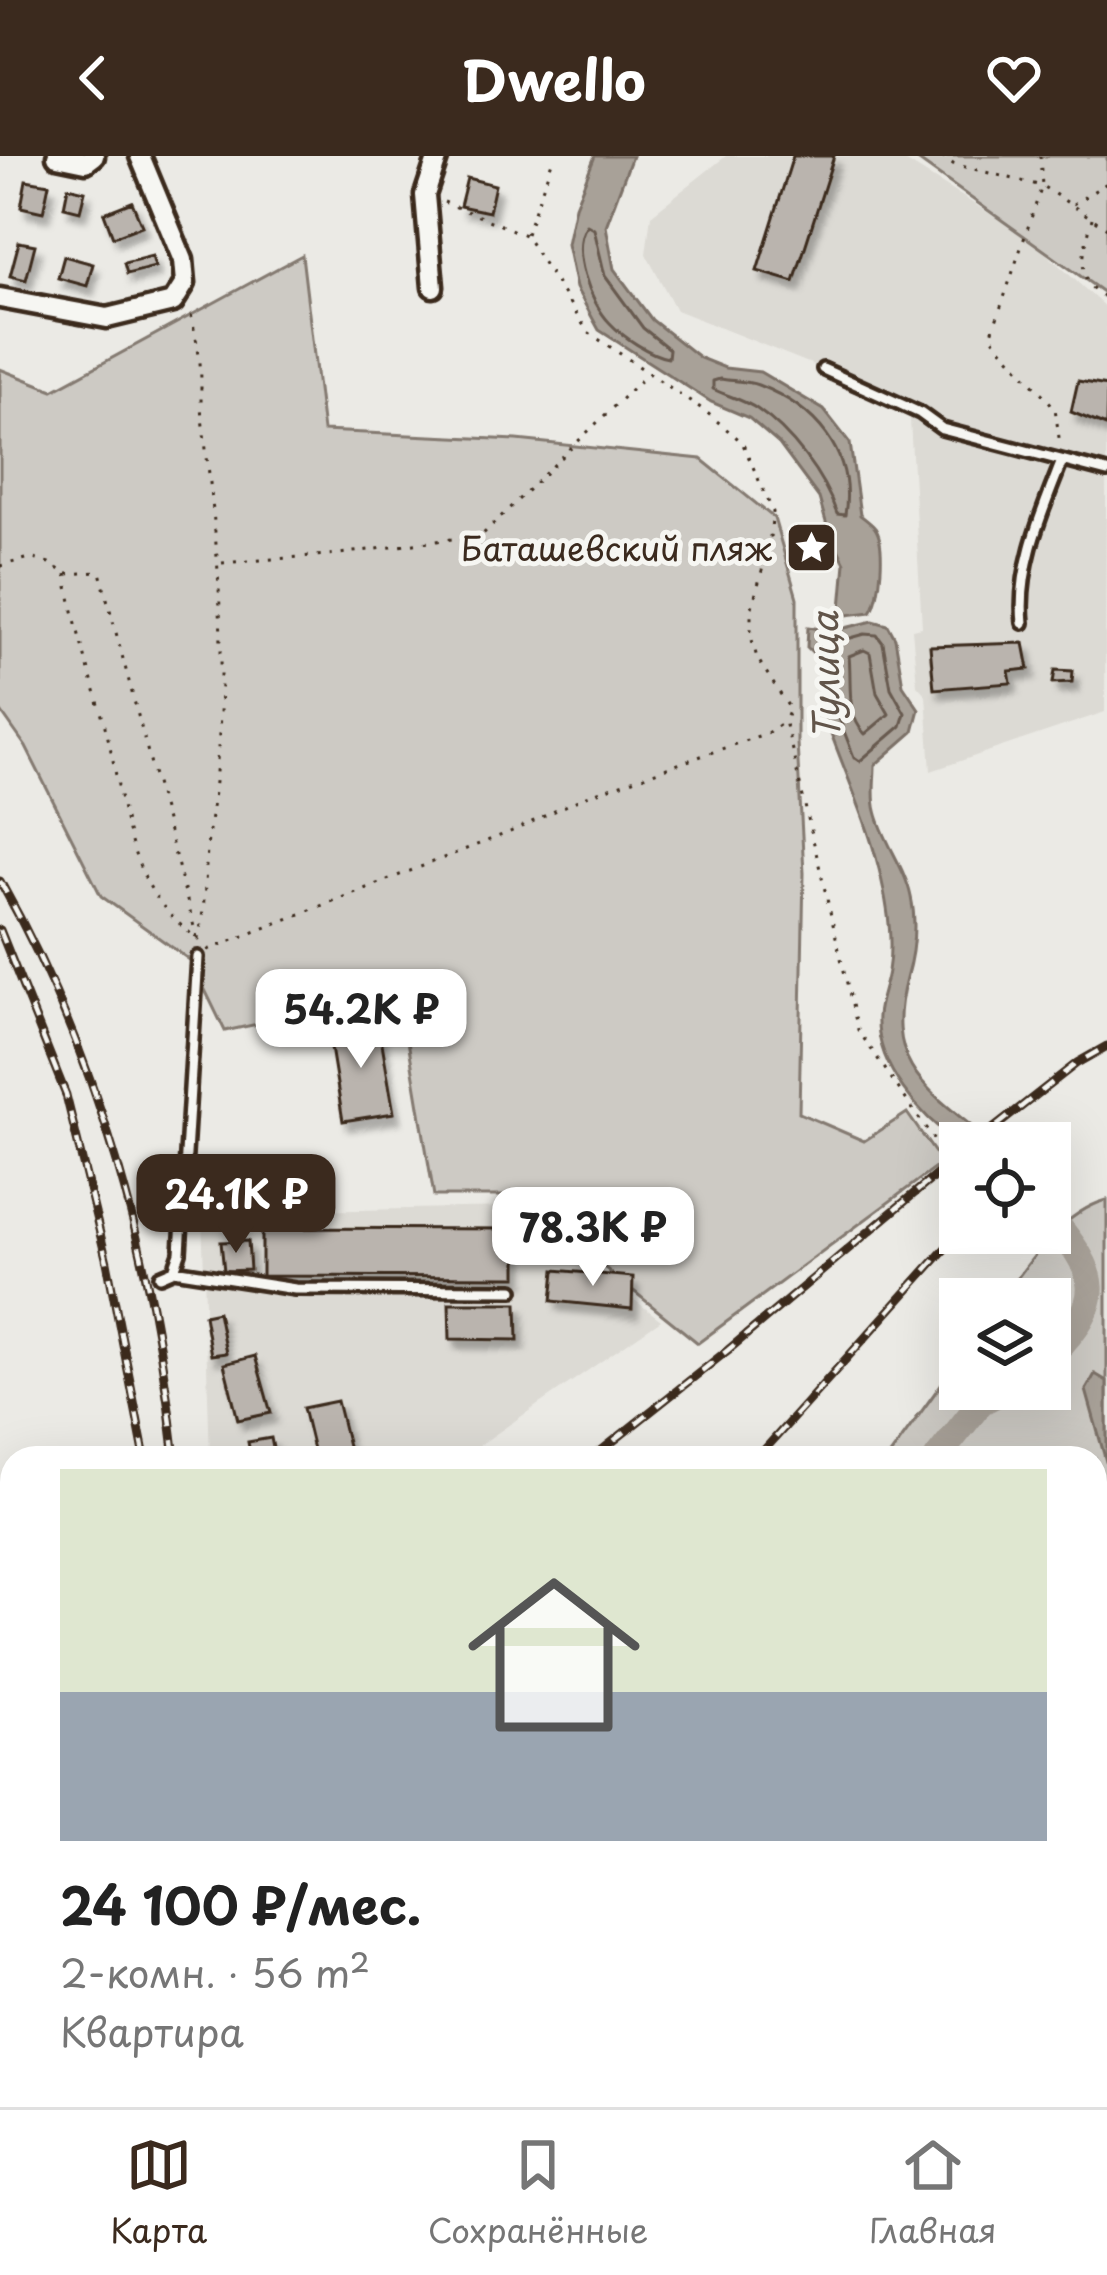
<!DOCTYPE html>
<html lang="ru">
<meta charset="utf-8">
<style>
body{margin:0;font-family:"Playpen Sans",sans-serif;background:#f6f6f6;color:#222;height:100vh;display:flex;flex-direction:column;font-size:45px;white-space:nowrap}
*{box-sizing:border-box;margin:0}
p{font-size:39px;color:#767676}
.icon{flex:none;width:66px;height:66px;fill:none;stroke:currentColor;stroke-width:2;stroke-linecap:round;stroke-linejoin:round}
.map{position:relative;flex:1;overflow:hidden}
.side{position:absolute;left:0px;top:1290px;width:1107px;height:663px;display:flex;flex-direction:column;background:#fff;border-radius:36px 36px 0 0;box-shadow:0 12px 48px #0002}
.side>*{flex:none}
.fabs{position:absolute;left:939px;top:966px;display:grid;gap:24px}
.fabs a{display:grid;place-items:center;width:132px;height:132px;border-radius:0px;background:#fff;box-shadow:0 12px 48px #0002;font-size:60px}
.price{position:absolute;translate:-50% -102px;padding:0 27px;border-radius:24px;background:#fff;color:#222;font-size:39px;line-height:78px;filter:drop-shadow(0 3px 6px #0008)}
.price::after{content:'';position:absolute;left:50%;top:72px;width:36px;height:27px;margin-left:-18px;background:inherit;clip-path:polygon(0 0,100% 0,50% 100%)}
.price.current{background:#3b2a1e;color:#fff}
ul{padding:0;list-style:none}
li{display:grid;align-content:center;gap:24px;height:636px;padding:0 60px}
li+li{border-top:3px solid #e0e0e0}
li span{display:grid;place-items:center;height:372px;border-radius:0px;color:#555}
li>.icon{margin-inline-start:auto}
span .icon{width:216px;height:216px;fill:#fffc;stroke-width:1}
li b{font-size:51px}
header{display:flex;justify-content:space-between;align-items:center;height:156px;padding:0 60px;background:#3b2a1e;color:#fff;font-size:54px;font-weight:700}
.tab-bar{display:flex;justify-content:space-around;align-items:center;height:168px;border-top:3px solid #e0e0e0;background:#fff;font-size:33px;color:#767676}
.tab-bar a{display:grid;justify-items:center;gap:6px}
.tab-bar .current{color:#3b2a1e}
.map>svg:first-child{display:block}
.built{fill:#dcdad4}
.green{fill:#cdcac4;stroke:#847a71;stroke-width:3}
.water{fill:#a8a198;stroke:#7c7167;stroke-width:3}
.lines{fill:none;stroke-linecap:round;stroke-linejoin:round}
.shore{stroke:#675a4f;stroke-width:3}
.river{stroke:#a8a198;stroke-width:27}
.building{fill:#bab4ae;stroke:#3b2a1e;stroke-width:3;filter:url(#shadow)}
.service-casing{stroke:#3b2a1e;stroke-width:18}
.minor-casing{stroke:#3b2a1e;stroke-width:27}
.path{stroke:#3b2a1e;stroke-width:3;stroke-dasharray:3 9;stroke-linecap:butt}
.service{stroke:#f6f6f2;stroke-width:9}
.minor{stroke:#f6f6f2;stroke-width:18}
.rail-casing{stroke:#3b2a1e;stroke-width:9}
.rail{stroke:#f6f6f2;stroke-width:4.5;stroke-dasharray:14;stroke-linecap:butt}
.labels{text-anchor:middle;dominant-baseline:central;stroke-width:10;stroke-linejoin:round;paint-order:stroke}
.poi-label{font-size:33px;fill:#3b2a1e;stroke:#f6f6f2;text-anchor:end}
.water-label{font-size:36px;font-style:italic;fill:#615449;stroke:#f6f6f2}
</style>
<header><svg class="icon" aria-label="back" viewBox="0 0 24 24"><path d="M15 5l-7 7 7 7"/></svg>Dwello<svg class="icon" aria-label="heart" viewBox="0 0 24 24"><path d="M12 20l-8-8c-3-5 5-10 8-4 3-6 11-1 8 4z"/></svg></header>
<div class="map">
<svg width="1107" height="1951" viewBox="0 0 1107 1951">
<defs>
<filter id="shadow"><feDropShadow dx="5.5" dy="9" stdDeviation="3" flood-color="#0004"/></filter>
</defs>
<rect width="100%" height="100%" fill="#ebeae5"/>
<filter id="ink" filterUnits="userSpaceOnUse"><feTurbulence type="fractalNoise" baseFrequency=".00833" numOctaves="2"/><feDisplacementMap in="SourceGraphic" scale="24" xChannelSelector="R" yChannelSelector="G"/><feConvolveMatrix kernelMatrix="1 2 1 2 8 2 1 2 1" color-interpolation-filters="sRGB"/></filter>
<g filter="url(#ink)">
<!-- built -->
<path class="built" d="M726,0H897L1029,82L1107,153L1105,556L931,615L926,539L917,529L912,473L922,471L909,247L676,154L646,98L651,59Z
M511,1051L661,1164L461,1302H210L202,1057Z
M190,1941H999L1016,1951H186Z"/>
<!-- green -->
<path class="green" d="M912,0H1107V139Z
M302,99L323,275L517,284L701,303L774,362L797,442V587L804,717L799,957L864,985L907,957L942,1007L698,1187L516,1040H434L400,837L225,875L191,805L101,740L26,591L0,554V213L53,234Z
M1107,1044V1951H1087L1071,1941H1095V1302H888L960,1202V1233H1050V1143H1002C1029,1106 1062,1056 1107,1044Z"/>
<!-- water -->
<path class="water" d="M595,0H632L606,70L614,113L652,164L700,202L725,212L760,216L824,254L850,287L860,359C863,361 873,369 875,372C886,387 881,442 871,456L847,459L841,452L845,407L828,373L819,342L779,288L749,262L711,246L599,174L576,132L567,88L575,50Z
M873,465L888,469L895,482L903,529L919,553L913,576L875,609C875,624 872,641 876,655C883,685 905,711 911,741C917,768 913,798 906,823C885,904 920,929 979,976L960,989C922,961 875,911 878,860C879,845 886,829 888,815C894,782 887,745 879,713C865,656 838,602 820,546C827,522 826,508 807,491L808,471L833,475Z
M1095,1218L1107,1225V1309L1086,1234Z"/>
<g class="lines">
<!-- shore -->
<path class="shore" d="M587,69L594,73L605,120L643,172L669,193L668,202C650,199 623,181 610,167C590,147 570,92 587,69Z
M720,223C732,225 747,225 758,229C815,251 855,296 845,359L837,358C824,320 791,276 757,253C744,244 727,240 713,233V225Z
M865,478L877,479L883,487L891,532L905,557L901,570L860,605L854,601L833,547L837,526L829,492L833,487Z
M864,494L870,497L877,537L889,558L865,578C845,558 852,527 849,500Z"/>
<!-- river -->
<path class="river" d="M1050,1060C1100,1121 1107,1142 1050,1200
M937,1302L981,1246L1006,1233
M1095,1781L1107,1786"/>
</g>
<!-- building -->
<path class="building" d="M793,0H834L794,126L757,115Z
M467,22L495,29L489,56L460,50Z
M26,24L49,28L43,56L21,51Z
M68,31L85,35L80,55L64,51Z
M132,46L142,70L113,81L104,57Z
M19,86L35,89L26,124L10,120Z
M64,100L93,108L87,130L58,122Z
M152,100L155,111L127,118L124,107Z
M1078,225L1107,230L1106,270L1071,256Z
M1024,487L1029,513L1009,515L1011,527L934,533L930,490Z
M1055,514L1073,515L1072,526L1053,527Z
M378,864L394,957L343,965L328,873Z
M262,1072L517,1073V1121L262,1120Z
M248,1085L250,1114L224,1115L221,1086Z
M555,1114L633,1121L632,1153L552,1145Z
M449,1147H517L518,1184L450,1183Z
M218,1156L226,1197L211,1199L204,1159Z
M255,1200L271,1257L238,1264L224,1208Z
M337,1245L351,1302H315L303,1252Z
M271,1282L275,1302H251L248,1286Z"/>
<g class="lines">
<defs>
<path id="service" d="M823,213L920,257L942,273L1107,316
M1023,467C1017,412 1042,356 1062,305
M174,1114L180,1097L198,801
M160,1120L174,1114L295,1133L513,1134"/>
<path id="minor" d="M57,0L86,6L94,0
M433,131L425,39L438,0
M0,142L107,162L173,146L185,127L183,104L140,0"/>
</defs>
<!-- service casing -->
<use href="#service" class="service-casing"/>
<!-- minor casing -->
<use href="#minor" class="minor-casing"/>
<!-- path -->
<path class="path" d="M942,0L953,8L1042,30L1107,72
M1040,0L1042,30L991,180L1055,252L1060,289
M444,46L525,79L588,176L705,255L742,286L773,356L769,389L751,455V480L757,502L790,553L785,565L858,874L950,1007
M1073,48L1107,27
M1092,62C1085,95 1071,125 1107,142
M526,78L554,0
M222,407L339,398L482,379L645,220
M0,410L30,402L49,407L66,418L100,416L198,786
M66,418C74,471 91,519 105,570C127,652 122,729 198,783C207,746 204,711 209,674C230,530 221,405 202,262C200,243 202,225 200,207C198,188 193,170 190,152
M208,794L515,674L584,641L767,577L784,566"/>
<!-- service -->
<use href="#service" class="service"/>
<!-- minor -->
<use href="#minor" class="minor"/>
<defs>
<path id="rail" d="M0,725C99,901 153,1102 175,1302
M0,774L66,939L107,1106L145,1302
M975,987L1077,907L1107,890
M592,1302L728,1194L960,999
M757,1302L960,1076
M91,1951L94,1941
M118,1951L122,1941
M139,1951L143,1941"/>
</defs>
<!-- rail casing -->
<use href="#rail" class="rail-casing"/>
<!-- rail -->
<use href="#rail" class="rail"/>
</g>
</g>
<!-- icons -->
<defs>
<symbol id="sight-square" viewBox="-11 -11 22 22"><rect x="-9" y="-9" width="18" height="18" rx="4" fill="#3b2a1e" stroke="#f6f6f2"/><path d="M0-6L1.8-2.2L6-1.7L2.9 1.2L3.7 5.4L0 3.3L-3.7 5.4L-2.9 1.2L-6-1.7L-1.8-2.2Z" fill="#fff"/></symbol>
</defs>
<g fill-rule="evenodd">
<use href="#sight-square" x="782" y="362" width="59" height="59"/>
</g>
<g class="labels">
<!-- poi labels -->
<g class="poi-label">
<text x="772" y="391">Баташевский пляж</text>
</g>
<!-- water labels -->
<g class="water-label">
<text transform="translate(824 520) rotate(-91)">Тулица</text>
</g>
</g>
</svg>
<div class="fabs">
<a><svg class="icon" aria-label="locate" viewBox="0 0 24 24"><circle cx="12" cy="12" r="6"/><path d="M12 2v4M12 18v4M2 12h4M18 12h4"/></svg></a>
<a><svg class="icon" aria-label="layers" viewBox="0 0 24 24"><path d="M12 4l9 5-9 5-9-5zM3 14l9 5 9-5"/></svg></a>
</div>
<b class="price" style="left:361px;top:915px">54.2K ₽</b>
<b class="price current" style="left:236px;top:1100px">24.1K ₽</b>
<b class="price" style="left:593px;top:1133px">78.3K ₽</b>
<section class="side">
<ul>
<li><span style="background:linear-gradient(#dfe7d0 60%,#9aa5b1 0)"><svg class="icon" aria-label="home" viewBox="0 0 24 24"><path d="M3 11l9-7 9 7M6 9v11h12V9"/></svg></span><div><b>24 100 ₽/мес.</b><p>2-комн. · 56 m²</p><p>Квартира</p></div></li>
</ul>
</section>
</div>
<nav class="tab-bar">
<a class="current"><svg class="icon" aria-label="map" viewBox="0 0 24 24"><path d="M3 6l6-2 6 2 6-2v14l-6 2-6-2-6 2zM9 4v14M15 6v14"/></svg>Карта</a>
<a><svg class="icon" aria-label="saved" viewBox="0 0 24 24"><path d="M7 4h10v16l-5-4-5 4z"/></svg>Сохранённые</a>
<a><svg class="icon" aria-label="home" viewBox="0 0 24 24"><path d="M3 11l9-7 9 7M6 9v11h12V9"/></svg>Главная</a>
</nav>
